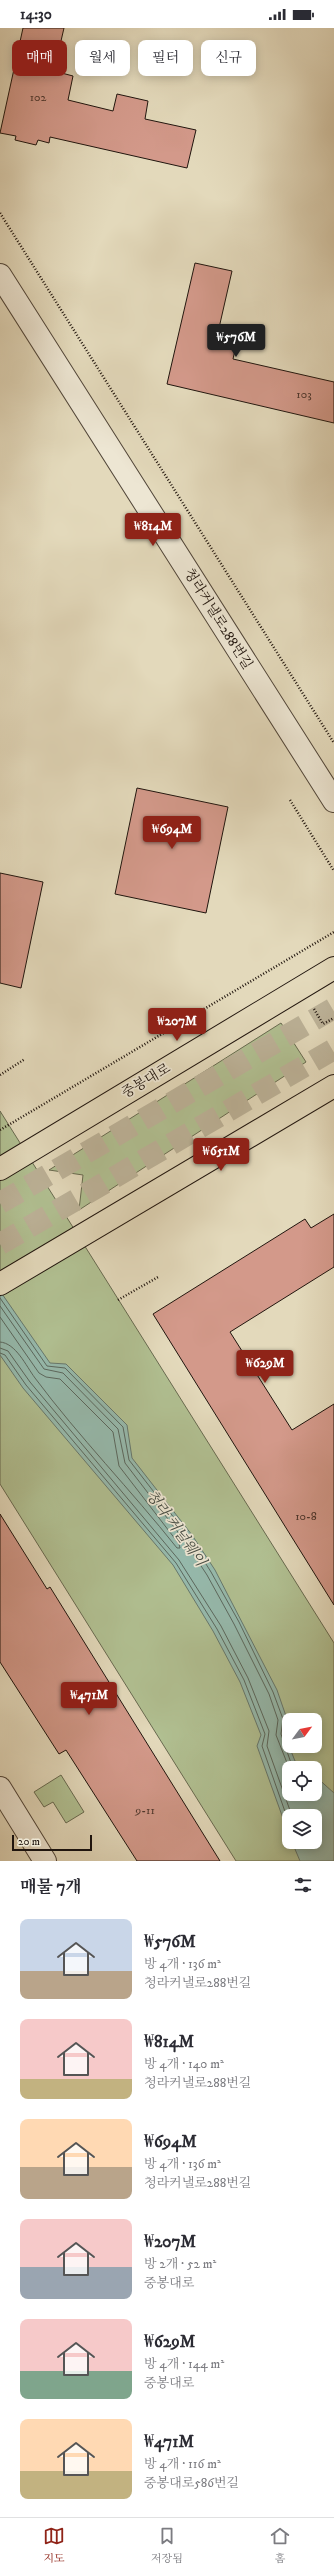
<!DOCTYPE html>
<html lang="ko">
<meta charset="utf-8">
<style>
body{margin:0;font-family:"IM FELL DW Pica","Noto Serif KR",serif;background:#f7f7f7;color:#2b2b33;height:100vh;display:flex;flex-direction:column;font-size:15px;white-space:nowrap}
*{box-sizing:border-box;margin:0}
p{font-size:13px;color:#7c7c81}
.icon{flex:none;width:22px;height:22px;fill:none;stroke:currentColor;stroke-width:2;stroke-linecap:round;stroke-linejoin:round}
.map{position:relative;height:1833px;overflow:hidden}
.details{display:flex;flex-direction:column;background:#fff;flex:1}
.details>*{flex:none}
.guide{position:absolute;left:12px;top:12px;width:310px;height:36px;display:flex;gap:8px}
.needle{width:26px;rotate:58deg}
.tools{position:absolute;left:282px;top:1685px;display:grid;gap:8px}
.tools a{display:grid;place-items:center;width:40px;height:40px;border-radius:8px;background:#fff;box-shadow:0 2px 10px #0003;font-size:20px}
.scale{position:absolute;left:12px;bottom:10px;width:80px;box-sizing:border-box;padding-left:4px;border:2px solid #20150e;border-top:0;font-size:11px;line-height:14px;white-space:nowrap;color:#20150e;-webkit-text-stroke:3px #ede6d3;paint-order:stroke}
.price{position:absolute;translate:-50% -34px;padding:0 9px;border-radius:4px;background:#8f2418;color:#fff;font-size:13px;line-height:26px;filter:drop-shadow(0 1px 2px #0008)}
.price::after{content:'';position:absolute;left:50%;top:24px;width:12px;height:9px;margin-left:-6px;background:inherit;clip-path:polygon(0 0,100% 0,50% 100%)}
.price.active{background:#222;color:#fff}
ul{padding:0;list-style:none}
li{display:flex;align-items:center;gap:12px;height:100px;padding:0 20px}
li span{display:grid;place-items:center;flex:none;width:112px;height:80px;border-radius:8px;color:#555}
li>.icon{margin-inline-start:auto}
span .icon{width:48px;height:48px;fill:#fffc;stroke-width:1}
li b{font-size:17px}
h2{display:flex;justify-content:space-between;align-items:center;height:48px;padding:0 20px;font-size:17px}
.chip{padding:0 14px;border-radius:8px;background:#fff;box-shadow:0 2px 10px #0003;font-size:14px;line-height:36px}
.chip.active{background:#8f2418;color:#fff}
.status{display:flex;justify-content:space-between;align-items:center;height:28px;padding:0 20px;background:#fff;direction:ltr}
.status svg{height:11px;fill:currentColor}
.menu{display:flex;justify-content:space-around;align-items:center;height:56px;border-top:1px solid #e1e1e2;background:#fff;font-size:11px;color:#7c7c81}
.menu a{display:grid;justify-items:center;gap:2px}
.menu .active{color:#8f2418}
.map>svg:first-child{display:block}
.green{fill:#b1c092;stroke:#686a50;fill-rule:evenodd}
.water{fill:#96baad;stroke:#67786d}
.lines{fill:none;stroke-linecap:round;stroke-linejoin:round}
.shore{stroke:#5b685e;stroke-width:1}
.building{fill:#d3998a;stroke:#20150e}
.major-tunnel{stroke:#bcb298;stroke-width:22;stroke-dasharray:22 11;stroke-linecap:butt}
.minor-casing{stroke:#514639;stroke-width:24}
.major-casing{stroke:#20150e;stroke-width:24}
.path{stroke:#20150e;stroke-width:2.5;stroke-dasharray:1 2;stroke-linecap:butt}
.minor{stroke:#ede6d3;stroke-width:22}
.major{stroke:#e3d9bb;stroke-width:22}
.labels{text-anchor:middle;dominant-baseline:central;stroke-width:3.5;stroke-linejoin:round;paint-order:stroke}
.number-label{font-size:12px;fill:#4d362d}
.street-label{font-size:14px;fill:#20150e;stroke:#ede6d3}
.water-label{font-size:15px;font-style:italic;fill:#494f46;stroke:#ede6d3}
</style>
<div class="status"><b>14:30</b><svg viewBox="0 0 49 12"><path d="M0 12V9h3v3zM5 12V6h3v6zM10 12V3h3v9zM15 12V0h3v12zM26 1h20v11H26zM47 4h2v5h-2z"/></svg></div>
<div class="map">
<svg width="334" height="1833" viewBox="0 0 334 1833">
<rect width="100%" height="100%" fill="#e3d9bb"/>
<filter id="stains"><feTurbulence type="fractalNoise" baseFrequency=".005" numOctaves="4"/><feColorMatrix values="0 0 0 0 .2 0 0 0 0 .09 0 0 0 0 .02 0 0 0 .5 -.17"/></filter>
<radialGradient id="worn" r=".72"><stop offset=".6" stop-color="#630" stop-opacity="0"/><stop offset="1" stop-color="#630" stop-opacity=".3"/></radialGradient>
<!-- green -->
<path class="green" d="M281,995L306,1034L79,1182L83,1147L49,1142Z
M0,1083L334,1615V1833H236L0,1456ZM289,1692H315V1718H289ZM289,1740H315V1766H289ZM289,1788H315V1814H289Z
M61,1747L84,1784L66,1795L53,1774L44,1779L34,1764Z"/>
<!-- water -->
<path class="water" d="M0,1263L50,1335L66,1336L127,1397L132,1430L192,1507L215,1542L277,1662L287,1691L284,1704L289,1718L295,1733L304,1740H289V1766H315V1748L334,1765V1833H300L292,1814H315V1788H289V1807L257,1718L261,1707L240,1654L213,1603L173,1537L23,1360L0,1327Z"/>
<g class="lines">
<!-- shore -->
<path class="shore" d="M0,1270L47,1338L65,1340L123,1399L129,1432L189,1509L211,1544L239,1594L273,1664L283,1691L281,1706L291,1735L297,1740
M0,1278L44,1341L63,1345L118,1401L125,1435L184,1512L207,1547L234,1596L269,1666L278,1692L276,1707L289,1740
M0,1289L39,1345L46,1349L60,1351L113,1404L119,1438L179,1516L180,1520H177C131,1462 79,1409 35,1350C26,1338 16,1315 0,1314
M0,1320L8,1323L30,1354L179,1532L221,1598L248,1650L269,1703L267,1718L292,1788
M0,1325L5,1327L26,1357L176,1535L217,1601L244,1652L265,1706L262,1718L289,1795"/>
</g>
<!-- building -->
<path class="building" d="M23,0H64L54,43L73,48L68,72L113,83L117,66L148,73L145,91L196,102L187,140L50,109L49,115L38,112L36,117L15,112L16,108L0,105Z
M195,235L232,243L219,300L239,304L233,331L334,354V395L167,356Z
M137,760L228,779L206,885L115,866Z
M0,845L43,854L21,960L0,955Z
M334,1186V1239L230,1304L292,1402L334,1376V1577L153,1286L305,1191L311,1200Z
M0,1486L47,1561L50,1559L220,1833H137L66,1722L59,1726L0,1634Z"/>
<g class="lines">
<!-- major-tunnel -->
<path class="major-tunnel" d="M0,1175L334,980
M0,1216L334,1021"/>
<defs>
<path id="minor" d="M0,247L334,773
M0,1760L45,1833"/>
<path id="major" d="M0,1141L334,940
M0,1256L334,1058"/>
</defs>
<!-- minor casing -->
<use href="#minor" class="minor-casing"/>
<!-- major casing -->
<use href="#major" class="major-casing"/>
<!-- path -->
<path class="path" d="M0,185L334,715
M290,772L334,843
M314,981L323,996L334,990
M0,1047L25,1031
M0,1102L334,904
M118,1272L158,1249"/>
<!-- minor -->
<use href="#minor" class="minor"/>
<!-- major -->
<use href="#major" class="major"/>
</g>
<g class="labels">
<!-- number labels -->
<g class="number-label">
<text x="38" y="69">102</text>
<text x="304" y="366">103</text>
<text x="306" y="1488">10-8</text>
<text x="145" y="1782">9-11</text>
</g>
<!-- street labels -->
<g class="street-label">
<text transform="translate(218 591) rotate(58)">청라커낼로288번길</text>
<text transform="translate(146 1053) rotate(-31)">중봉대로</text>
</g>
<!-- water labels -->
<g class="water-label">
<text transform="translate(176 1500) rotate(54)">청라 커널웨이</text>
</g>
</g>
<rect width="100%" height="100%" filter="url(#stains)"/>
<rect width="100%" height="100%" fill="url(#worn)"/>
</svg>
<div class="tools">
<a><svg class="needle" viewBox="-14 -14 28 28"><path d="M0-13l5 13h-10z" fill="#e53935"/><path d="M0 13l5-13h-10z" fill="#7c7c81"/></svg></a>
<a><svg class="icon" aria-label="locate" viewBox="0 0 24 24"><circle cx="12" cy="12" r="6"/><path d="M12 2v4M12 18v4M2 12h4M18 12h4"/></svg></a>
<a><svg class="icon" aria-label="layers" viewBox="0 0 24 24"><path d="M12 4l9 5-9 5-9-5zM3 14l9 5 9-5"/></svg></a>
</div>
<div class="scale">20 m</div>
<b class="price active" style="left:236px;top:330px">₩576M</b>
<b class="price" style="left:153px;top:519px">₩814M</b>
<b class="price" style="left:172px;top:822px">₩694M</b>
<b class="price" style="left:177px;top:1014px">₩207M</b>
<b class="price" style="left:221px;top:1144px">₩651M</b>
<b class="price" style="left:265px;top:1356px">₩629M</b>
<b class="price" style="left:89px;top:1688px">₩471M</b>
<div class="guide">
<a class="chip active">매매</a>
<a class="chip">월세</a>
<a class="chip">필터</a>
<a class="chip">신규</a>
</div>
</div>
<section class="details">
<h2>매물 7개<svg class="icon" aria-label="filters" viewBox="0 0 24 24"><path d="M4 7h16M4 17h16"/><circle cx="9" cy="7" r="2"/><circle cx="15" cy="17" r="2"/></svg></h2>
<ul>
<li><span style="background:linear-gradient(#c9d6e8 65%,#b9a48a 0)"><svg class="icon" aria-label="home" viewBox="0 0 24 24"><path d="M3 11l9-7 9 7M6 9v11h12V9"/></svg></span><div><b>₩576M</b><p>방 4개 · 136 m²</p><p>청라커낼로288번길</p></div></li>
<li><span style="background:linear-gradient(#f6c9c9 75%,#c2b280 0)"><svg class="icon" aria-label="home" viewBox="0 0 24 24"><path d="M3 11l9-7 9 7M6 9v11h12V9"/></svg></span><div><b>₩814M</b><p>방 4개 · 140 m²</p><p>청라커낼로288번길</p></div></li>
<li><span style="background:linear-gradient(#ffd9b3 60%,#b9a48a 0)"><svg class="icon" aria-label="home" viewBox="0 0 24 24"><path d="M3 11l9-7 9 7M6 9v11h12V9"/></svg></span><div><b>₩694M</b><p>방 4개 · 136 m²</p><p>청라커낼로288번길</p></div></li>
<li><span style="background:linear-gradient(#f6c9c9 60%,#9aa5b1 0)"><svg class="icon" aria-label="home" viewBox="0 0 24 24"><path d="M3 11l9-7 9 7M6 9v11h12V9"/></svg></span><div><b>₩207M</b><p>방 2개 · 52 m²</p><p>중봉대로</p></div></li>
<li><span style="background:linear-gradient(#f6c9c9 65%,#7fa58c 0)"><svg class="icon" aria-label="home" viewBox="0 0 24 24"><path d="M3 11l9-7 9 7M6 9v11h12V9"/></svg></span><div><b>₩629M</b><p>방 4개 · 144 m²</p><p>중봉대로</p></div></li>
<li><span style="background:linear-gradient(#ffd9b3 65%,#c2b280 0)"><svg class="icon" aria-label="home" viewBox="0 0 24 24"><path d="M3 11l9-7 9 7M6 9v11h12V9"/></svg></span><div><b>₩471M</b><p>방 4개 · 116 m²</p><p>중봉대로586번길</p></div></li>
</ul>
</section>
<nav class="menu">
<a class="active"><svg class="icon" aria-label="map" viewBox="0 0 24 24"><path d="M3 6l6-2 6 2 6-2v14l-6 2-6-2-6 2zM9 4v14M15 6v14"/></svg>지도</a>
<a><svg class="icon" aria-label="saved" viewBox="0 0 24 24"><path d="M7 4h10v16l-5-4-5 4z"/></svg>저장됨</a>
<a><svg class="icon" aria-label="home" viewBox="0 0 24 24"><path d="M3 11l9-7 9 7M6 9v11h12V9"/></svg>홈</a>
</nav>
